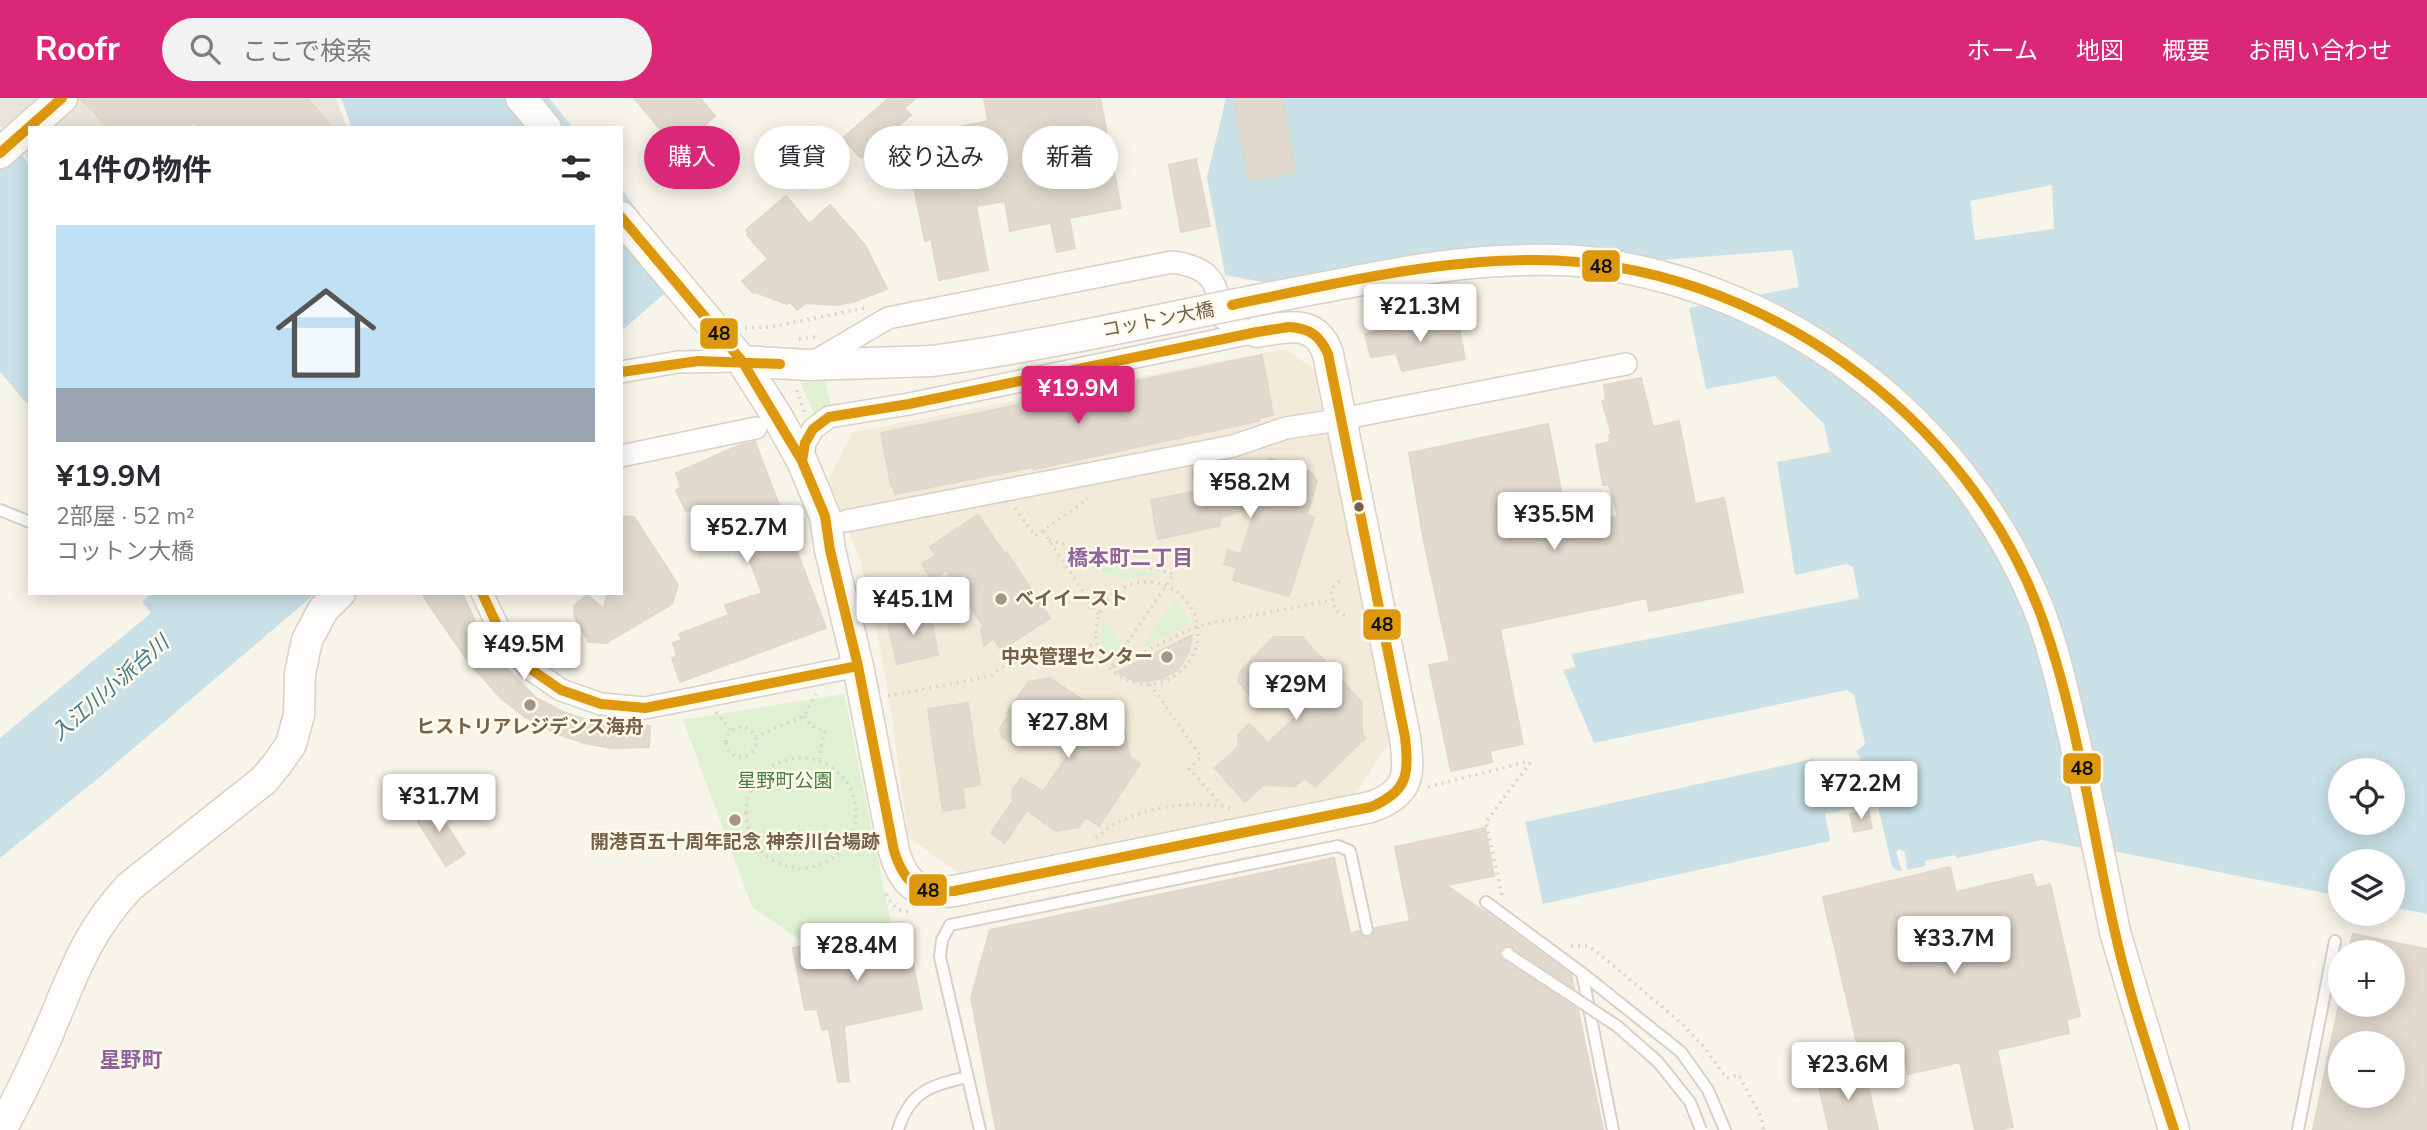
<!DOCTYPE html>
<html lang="ja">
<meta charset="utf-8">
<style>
body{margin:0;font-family:"Nunito Sans","Noto Sans JP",sans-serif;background:#f2f2f3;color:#2b2b33;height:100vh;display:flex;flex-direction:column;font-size:26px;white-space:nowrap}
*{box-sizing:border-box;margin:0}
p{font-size:23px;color:#7c7c81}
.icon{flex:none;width:38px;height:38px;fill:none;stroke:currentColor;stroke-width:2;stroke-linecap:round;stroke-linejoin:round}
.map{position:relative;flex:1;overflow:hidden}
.details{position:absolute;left:28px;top:28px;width:595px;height:469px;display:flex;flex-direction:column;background:#fff;border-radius:0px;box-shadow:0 4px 18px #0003}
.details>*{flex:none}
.hud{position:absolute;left:644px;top:28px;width:665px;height:63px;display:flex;gap:14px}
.fabs{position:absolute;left:2328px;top:660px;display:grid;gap:14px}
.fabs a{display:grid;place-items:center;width:77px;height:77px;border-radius:50%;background:#fff;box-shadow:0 4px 18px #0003;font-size:35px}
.price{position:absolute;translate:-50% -60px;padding:0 16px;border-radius:7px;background:#fff;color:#222;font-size:23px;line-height:46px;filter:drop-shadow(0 2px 4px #0008)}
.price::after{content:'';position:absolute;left:50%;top:42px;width:21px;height:16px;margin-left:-10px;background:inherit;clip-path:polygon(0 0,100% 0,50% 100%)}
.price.on{background:#db2777;color:#fff}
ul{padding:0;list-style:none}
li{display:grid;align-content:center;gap:14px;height:371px;padding:0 28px}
li span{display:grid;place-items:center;height:217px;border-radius:0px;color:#555}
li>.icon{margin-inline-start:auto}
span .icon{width:126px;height:126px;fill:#fffc;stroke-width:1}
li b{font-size:30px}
h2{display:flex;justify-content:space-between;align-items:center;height:84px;padding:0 28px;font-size:30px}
.chip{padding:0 24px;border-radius:32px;background:#fff;box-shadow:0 4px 18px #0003;font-size:24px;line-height:63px}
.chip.on{background:#db2777;color:#fff}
header{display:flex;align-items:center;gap:42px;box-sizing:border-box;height:98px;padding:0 35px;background:#db2777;color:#fff}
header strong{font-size:33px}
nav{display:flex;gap:38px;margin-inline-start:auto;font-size:24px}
.search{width:490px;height:63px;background:#f2f2f3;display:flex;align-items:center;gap:18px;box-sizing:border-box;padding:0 24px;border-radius:38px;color:#7c7c81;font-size:26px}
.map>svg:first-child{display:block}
.residential{fill:#f3ebd9}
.industrial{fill:#eae5da}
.green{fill:#dff0d3}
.water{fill:#cae1e8;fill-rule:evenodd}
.building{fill:#e2dace;stroke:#e0d8cb;stroke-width:2;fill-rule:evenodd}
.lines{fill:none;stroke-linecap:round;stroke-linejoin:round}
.lane-casing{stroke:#d6d1c8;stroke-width:14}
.street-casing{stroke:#d6d1c8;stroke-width:24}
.secondary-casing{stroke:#d7d1c7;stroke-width:33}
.path{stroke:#dad4cc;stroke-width:3.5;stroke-dasharray:2 5;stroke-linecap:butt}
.lane{stroke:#fefdfc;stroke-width:10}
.street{stroke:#fefdfc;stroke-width:21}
.secondary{stroke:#fefdfc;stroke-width:30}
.lane-bridge-casing{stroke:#d6d1c8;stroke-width:14;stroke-linecap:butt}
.secondary-bridge-casing{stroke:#d7d1c7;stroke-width:33;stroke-linecap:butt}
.lane-bridge{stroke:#fefdfc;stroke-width:10}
.secondary-bridge{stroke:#fefdfc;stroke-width:30}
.bus-1-casing{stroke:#fffaeb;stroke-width:16}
.bus-1{stroke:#dd980e;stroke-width:10}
.bus-dot{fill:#776048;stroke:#fffaeb;stroke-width:2.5}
.poi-dot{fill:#a49480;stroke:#fffaeb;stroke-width:2.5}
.labels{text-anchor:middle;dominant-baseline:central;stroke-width:5;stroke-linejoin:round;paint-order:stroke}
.street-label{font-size:19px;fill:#776048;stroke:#fffaeb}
.poi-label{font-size:19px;font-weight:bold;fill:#776048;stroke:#fffaeb}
.park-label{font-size:19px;fill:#487d3f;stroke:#fffaeb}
.neighbourhood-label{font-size:21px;font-weight:bold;fill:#90639b;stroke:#fffaeb}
.water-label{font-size:21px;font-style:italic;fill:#437993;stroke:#fffaeb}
.line-badge{stroke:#fffaeb;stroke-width:2.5}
.pale-badge-label{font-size:19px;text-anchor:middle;font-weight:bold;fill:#111}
</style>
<header>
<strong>Roofr</strong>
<div class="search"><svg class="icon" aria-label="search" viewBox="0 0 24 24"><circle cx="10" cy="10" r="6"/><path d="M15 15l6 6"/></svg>ここで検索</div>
<nav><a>ホーム</a><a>地図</a><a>概要</a><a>お問い合わせ</a></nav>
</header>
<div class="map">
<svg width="2427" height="1032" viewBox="0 0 2427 1032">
<rect width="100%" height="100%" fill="#f7f4e9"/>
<!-- residential -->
<path class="residential" d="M1285,251L1315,272L1390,644L1355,696L960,775L908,739L892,619L875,522L859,459L828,382L853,334Z"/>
<!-- industrial -->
<path class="industrial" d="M0,0H336L347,30H30V63L0,27Z"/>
<!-- green -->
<path class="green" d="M825,283L832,311L815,318L801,285Z
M1062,451L1161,478L1160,480L1143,477L1124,481L1073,466Z
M1175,502L1185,514L1190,526L1138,552Z
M1103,519L1121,546L1109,564L1100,543Z
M844,596L892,830L803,844L752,809L683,622Z"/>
<!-- water -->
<path class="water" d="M341,0H549L573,30H352Z
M1226,0H2427V816L2392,809V763H2340V798L2093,749L2092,752L2042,742L1957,760L1955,757L1925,763V768L1907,772L1905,754L1900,751L1896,754L1902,773H1898L1892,768L1878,709L1869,706L1860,658L1856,654L1865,646L1854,597L1847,592L1594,645L1563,572L1575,569L1572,556L1859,500L1853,469L1847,466L1795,477L1777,364L1830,354L1824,326L1775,278L1706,291L1689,210L1799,189L1792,152L1294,190L1225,177L1207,80ZM2052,87L2054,131L1975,142L1970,103ZM2340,672H2392V724H2340Z
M0,31L30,67V309L0,274Z
M621,90L685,178L621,233Z
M152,495H316L95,683L0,760V640L151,515L142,504Z
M1813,661L1815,670L1848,663L1858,709L1825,716L1830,743L1543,806L1525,724Z"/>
<!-- building -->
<path class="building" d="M80,0H307L332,30H200L194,23L186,30H109Z
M634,0H700L715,18L677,51Z
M889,0H916L904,10L911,17L861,60L843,40Z
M984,0H1100L1121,110L1069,120L1075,150L1057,154L1051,125L1010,133L1005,103L976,108L988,172L939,182L931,141L925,143L904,40L988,23Z
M1234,0H1282L1295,74L1248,82Z
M1196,61L1210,128L1181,134L1169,67Z
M786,98L809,126L830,107L865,147L887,191L853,204L836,207L806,205L797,212L790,204L787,206L755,194L753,195L742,183L768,161L747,137L749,135L746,132Z
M1457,219L1465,261L1402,273L1396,255L1371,259L1365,236Z
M1262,257L1273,317L1259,320V323L1034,371L1033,369L895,396L893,388H891L881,335L1018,307L1021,314L1126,293V285Z
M1641,280L1653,329L1679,323L1695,406L1724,400L1743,494L1649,513L1647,500L1500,531L1523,646L1490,653L1492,664L1451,673L1429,567L1450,563L1424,444L1409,355L1548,326L1568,428L1618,418L1609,387H1603L1596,347L1610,344L1609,337H1612L1602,303L1606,302L1604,287Z
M755,344L826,530L680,584L672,560L677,558L673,545L682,542L679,536L729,517L725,507L762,495L732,415L700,427L695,412L686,413L676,392L681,390L676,375L740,347Z
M1269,360L1312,375L1317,383L1307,417L1314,419L1289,498L1233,482L1237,470L1224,466L1228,452L1241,456L1256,407L1221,420L1219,428L1158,441L1151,402L1197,393L1192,371L1213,367L1218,389L1245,383L1250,369L1266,373Z
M978,417L1005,456L1007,455L1050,520L1001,552L993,540L984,548L981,531L984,529L946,472L932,482L922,466L936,457L930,449Z
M621,418L634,419L678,487L672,506L606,545L589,544L575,519L574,508L587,497L604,511L607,495H621Z
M421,495H462L488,552L536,600L563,614L592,624L614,628H650L649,649L612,650L588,646L557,636L525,619L501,600L470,566Z
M929,512L938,557L897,566L887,521Z
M1192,537L1189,553L1183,564L1176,573L1163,580L1148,583H1134L1117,574Z
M1274,539H1302L1362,605V636L1365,640L1315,689L1305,680L1295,688L1263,687L1245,704L1215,670L1238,649V637L1249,626L1268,645L1304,611L1270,576L1248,595L1238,583L1240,574Z
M1050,580L1124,630L1130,659L1140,666L1099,728L1085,719L1079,729L1056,733L1027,712L1005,745L991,735L1013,703L1012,692L1021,680L1043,693L1071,653L1030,626L1015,647L1002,639L1000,630L1009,617L1007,615L1028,584Z
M968,605L980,687L962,690L965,710L943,713L928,611Z
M432,704L465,756L446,768L413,716Z
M1868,712L1872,730L1854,734L1850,716Z
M1485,730L1494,778L1446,787L1495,821L1571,877L1574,890L1512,849H1505L1500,855L1504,863L1578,912L1603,1032H996L971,899L990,832L1334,760L1350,836L1359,833L1362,838L1368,840L1373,837L1375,830L1410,823L1395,749Z
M1950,769L1956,794L2032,776L2036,790L2050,786L2080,918L2066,922L2069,935L1997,952L2013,1029L1997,1032H1975L1960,964L1908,976L1903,954L1879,959L1857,945L1823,799Z
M905,828L922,911L844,928L849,983L838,984L829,931L822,932L817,911L805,912L793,850Z
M2353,836L2427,851V1032H2313L2339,906H2392V854H2349ZM2340,945H2392V998H2340Z
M1864,970L1878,1032H1829L1817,981Z"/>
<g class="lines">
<defs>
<path id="lane" d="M0,412L30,424
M1486,804L1582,875
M898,1032C910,993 930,988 967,979
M980,1032L940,859L942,842L950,827L1338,748L1350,753L1367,832
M1613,1032L1582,875L1681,954L1708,992L1725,1032
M2298,1032L2335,843"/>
<path id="street" d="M810,266L888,220L1172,164C1211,169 1217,183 1223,220L1241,231L1257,234
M621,274L678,264L742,263
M1351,319L1626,266
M621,358L756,330
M802,363L805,345L813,331L829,319L909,306L1252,235
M846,423L1233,348L1286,330L1325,324
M482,495L505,544L529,570L561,592L601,606L645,610L858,568"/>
<path id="secondary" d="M521,0L546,30
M0,55L62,0
M621,119L742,263L777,318L802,363L825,418L830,452L858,568L894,753C904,788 919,797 954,793L1371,709C1410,695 1410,677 1405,639L1328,256C1316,220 1287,229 1257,234
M742,263L808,267L932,263
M2115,834L2174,1032
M1,1032C17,1003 31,974 44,945C71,884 82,840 129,789L264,682L278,665L291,646L299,617L300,576L307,542L323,512L340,495"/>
</defs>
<!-- lane casing -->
<use href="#lane" class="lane-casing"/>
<!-- street casing -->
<use href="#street" class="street-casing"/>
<!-- secondary casing -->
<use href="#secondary" class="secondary-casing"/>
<!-- path -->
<path class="path" d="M745,230L770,229L865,210
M799,241L815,239
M797,292L804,314
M1015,410L1035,438L1088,401
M1043,433L1099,518
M1049,442L1174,476L1110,570
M1339,483L1331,491L1335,512L1345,517
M1096 535a51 51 0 1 1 102 0a51 51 0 1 1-102 0Z
M1113,569L1197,528L1333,502
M1150,586L1201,659L1189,671L1222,707
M888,598L991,578L1006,566L1097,546
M716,614L731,632
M804,618C810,627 814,632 825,631L819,661
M726 644a15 15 0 1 1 30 0a15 15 0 1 1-30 0Z
M755,639L804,618L816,596
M746 715a55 55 0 1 1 110 0a55 55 0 1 1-110 0Z
M1428,689L1530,663
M1096,740C1124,711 1195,699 1233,711
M886,796C891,808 898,813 911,814
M1502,797L1486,724L1532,662
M1571,848H1588L1597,854L1680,924L1704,949L1726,980L1739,977L1760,1017L1764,1032"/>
<!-- lane -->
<use href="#lane" class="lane"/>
<!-- street -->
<use href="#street" class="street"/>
<!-- secondary -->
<use href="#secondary" class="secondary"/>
<defs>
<path id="lane-bridge" d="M1508,856L1617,928L1658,964L1690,1004L1701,1032"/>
<path id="secondary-bridge" d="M932,263C1064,245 1194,213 1325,189C1378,179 1430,168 1484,164C1518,162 1554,160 1588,164C1787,189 1960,322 2037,507C2052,544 2061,584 2070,623C2087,693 2101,764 2115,834"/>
</defs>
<!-- lane-bridge casing -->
<use href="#lane-bridge" class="lane-bridge-casing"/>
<!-- secondary-bridge casing -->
<use href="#secondary-bridge" class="secondary-bridge-casing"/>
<!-- lane-bridge -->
<use href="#lane-bridge" class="lane-bridge"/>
<!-- secondary-bridge -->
<use href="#secondary-bridge" class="secondary-bridge"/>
<defs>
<path id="bus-1" d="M0,55L62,0
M621,119L742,263L802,363
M1232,207C1332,186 1433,162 1536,162C1755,163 1970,316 2043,523C2078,622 2091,729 2114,830C2129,899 2153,965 2174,1032
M1289,229C1310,230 1320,238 1328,256L1405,639C1409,677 1408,693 1371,709L954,793C918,796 905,787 894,753L858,568L830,452L825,418L802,363L805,345L813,331L829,319L909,306L1257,234Z
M621,274L698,263L780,266
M482,495L505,544L529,570L561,592L601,606L645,610L858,568"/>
</defs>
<!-- bus-1 casing -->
<use href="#bus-1" class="bus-1-casing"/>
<!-- bus-1 -->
<use href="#bus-1" class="bus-1"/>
</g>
<!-- markers -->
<circle class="bus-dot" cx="1359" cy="409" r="6"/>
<g class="poi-dot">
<circle cx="1001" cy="501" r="7"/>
<circle cx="1167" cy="559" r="7"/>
<circle cx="530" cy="607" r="7"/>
<circle cx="735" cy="722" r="7"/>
</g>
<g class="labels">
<!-- street labels -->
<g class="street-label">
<text transform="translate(1158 222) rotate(-11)">コットン大橋</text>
</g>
<!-- poi labels -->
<g class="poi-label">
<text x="1015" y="501" text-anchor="start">ベイイースト</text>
<text x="1153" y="559" text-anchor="end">中央管理センター</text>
<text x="530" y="629">ヒストリアレジデンス海舟</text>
<text x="735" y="744">開港百五十周年記念 神奈川台場跡</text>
</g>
<!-- park labels -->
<g class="park-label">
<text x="785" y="683">星野町公園</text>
</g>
<!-- neighbourhood labels -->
<g class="neighbourhood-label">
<text x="1130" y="460">橋本町二丁目</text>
<text x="131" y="962">星野町</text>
</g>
<!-- water labels -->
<g class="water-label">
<text transform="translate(110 590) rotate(-41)">入江川小派台川</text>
</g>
</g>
<g class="line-badge">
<rect x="1581" y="151" width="40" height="34" rx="7" fill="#dd980e"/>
<rect x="699" y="219" width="40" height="33" rx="7" fill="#dd980e"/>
<rect x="1362" y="510" width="40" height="33" rx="7" fill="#dd980e"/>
<rect x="2062" y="654" width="40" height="33" rx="7" fill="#dd980e"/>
<rect x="908" y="775" width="40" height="34" rx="7" fill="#dd980e"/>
</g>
<g class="pale-badge-label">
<text x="1601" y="175">48</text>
<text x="719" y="242">48</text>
<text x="1382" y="533">48</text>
<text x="2082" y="677">48</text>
<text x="928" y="799">48</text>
</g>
</svg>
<div class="fabs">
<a><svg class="icon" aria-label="locate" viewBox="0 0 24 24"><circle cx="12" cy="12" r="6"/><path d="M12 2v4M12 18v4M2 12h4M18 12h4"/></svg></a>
<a><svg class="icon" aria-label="layers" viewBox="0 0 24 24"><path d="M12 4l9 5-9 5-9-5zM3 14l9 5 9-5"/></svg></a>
<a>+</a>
<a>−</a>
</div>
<b class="price" style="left:1420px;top:246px">¥21.3M</b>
<b class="price on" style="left:1078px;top:328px">¥19.9M</b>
<b class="price" style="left:1250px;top:422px">¥58.2M</b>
<b class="price" style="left:1554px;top:454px">¥35.5M</b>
<b class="price" style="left:747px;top:467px">¥52.7M</b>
<b class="price" style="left:913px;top:539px">¥45.1M</b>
<b class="price" style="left:524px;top:584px">¥49.5M</b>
<b class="price" style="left:1296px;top:624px">¥29M</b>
<b class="price" style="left:1068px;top:662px">¥27.8M</b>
<b class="price" style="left:1861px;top:723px">¥72.2M</b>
<b class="price" style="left:439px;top:736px">¥31.7M</b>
<b class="price" style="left:1954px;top:878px">¥33.7M</b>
<b class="price" style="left:857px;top:885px">¥28.4M</b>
<b class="price" style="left:1848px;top:1004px">¥23.6M</b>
<div class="hud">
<a class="chip on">購入</a>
<a class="chip">賃貸</a>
<a class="chip">絞り込み</a>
<a class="chip">新着</a>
</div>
<section class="details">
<h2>14件の物件<svg class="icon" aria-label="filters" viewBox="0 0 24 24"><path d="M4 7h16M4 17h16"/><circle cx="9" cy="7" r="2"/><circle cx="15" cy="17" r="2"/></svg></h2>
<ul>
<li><span style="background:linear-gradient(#bfe0f5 75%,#9aa5b1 0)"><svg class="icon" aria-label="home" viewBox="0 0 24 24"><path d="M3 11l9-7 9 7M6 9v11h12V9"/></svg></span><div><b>¥19.9M</b><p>2部屋 · 52 m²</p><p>コットン大橋</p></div></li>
</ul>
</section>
</div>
